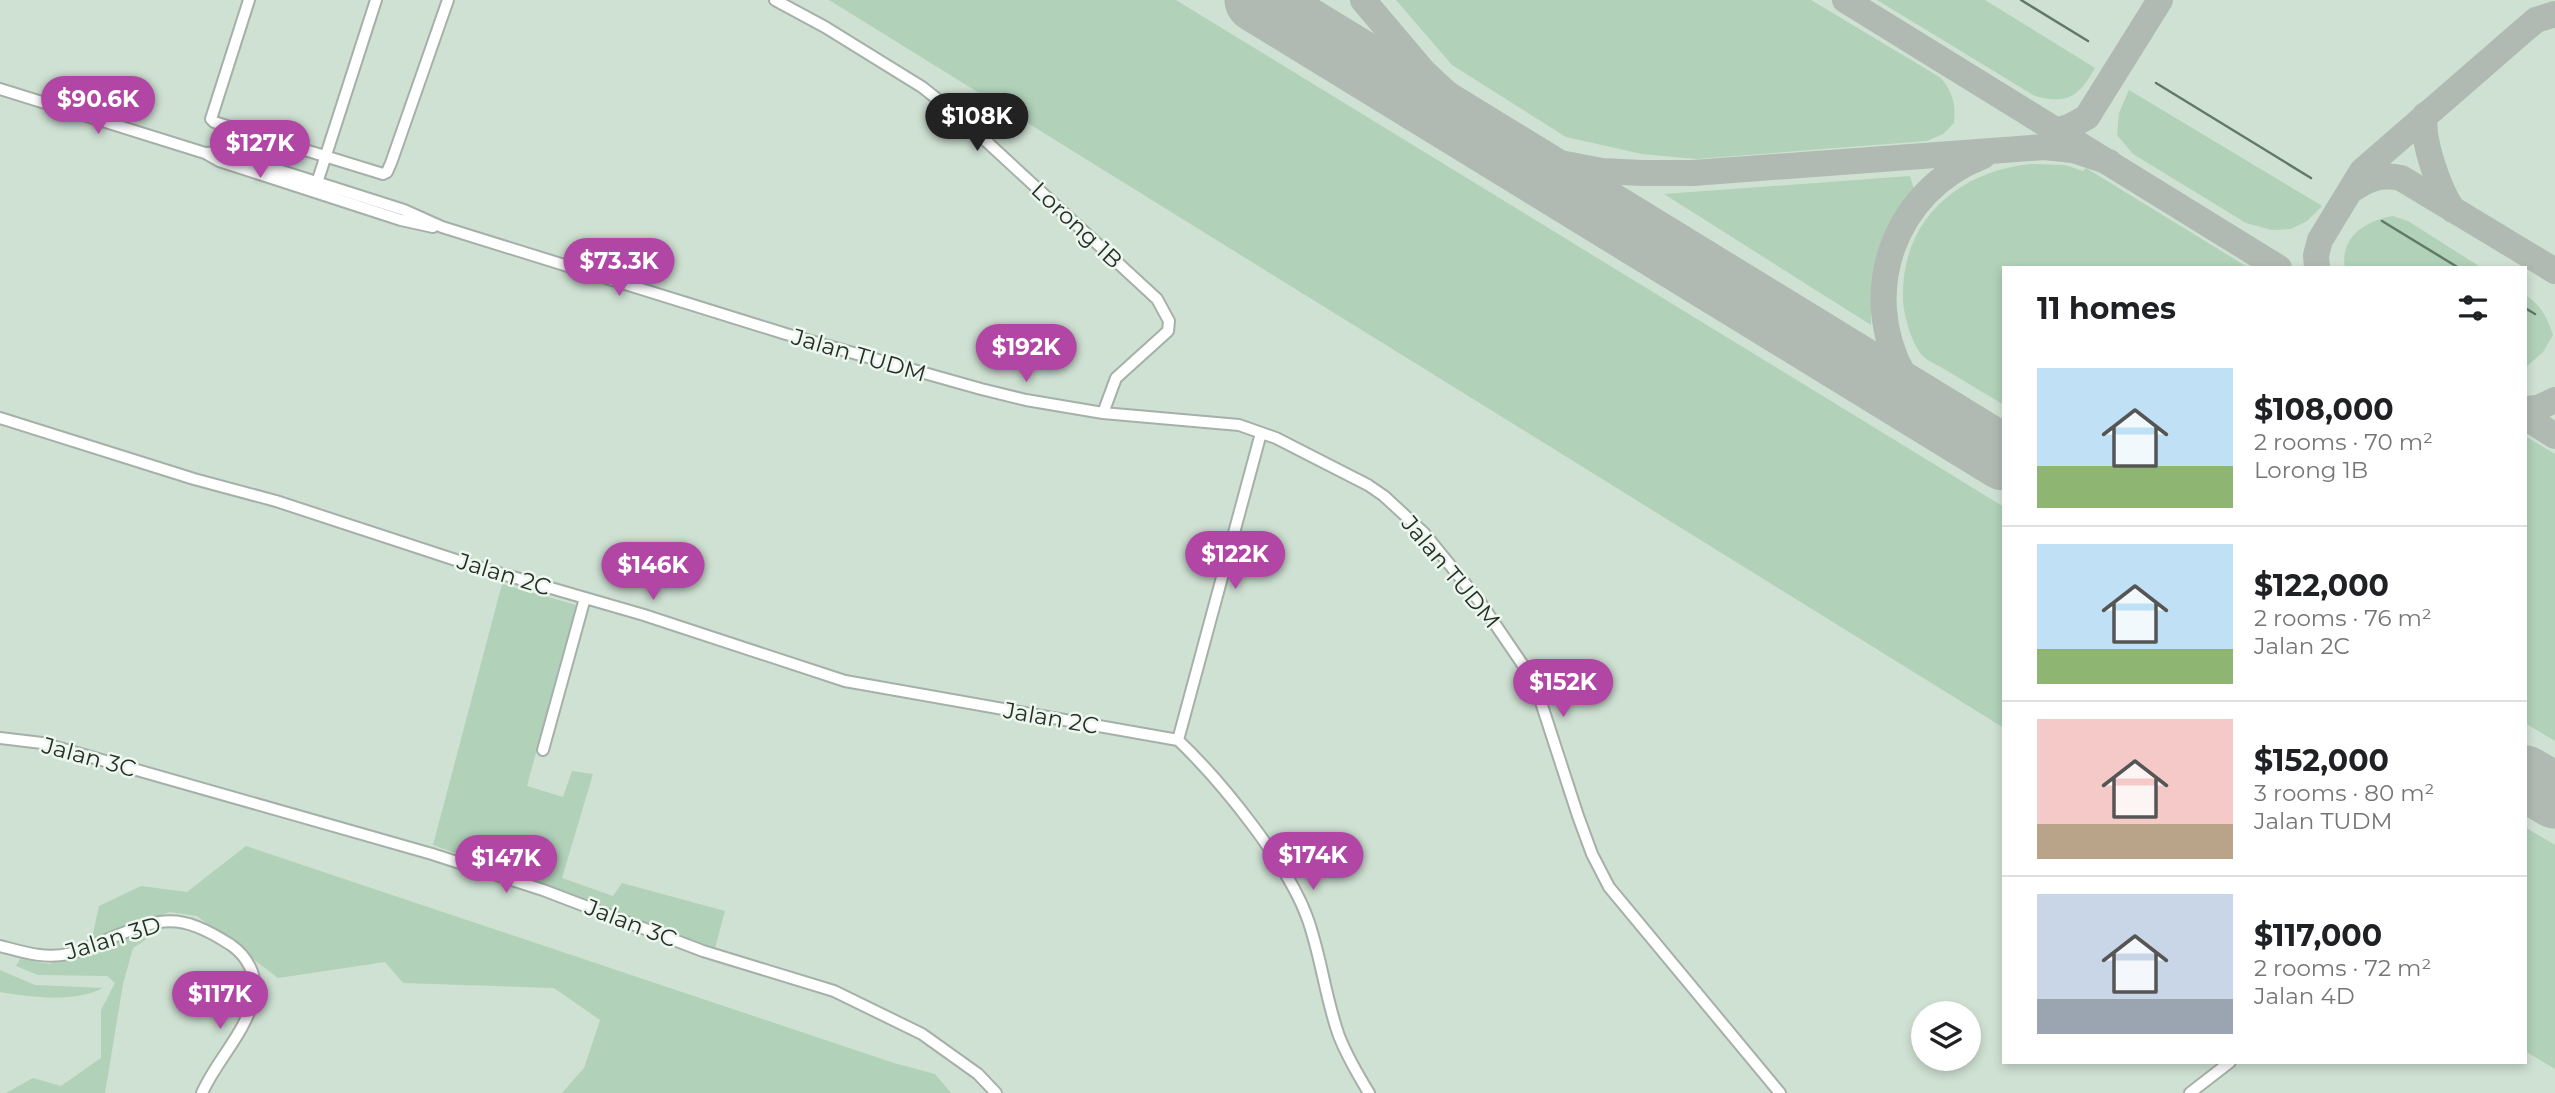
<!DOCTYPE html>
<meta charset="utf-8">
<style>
body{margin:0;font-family:Montserrat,sans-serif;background:#f6f6f6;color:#202124;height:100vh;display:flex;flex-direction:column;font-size:26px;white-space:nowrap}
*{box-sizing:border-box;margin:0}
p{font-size:23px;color:#757577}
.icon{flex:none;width:38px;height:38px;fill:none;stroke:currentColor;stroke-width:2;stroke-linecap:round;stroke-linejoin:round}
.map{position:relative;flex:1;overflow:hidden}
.drawer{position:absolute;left:2002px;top:266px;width:525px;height:798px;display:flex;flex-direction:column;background:#fff;border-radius:0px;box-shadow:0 4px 10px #0003}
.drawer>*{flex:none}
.controls{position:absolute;left:1911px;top:1001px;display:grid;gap:14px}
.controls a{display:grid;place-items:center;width:70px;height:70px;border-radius:50%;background:#fff;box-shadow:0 4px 10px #0003;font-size:35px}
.price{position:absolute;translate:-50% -60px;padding:0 16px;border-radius:24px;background:#b246a5;color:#fff;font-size:23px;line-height:46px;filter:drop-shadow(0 2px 4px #0008)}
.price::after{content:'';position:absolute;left:50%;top:42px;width:21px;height:16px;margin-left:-10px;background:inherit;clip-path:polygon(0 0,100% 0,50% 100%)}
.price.current{background:#222;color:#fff}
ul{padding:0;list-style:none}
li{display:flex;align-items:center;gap:21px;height:175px;padding:0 35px}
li+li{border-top:2px solid #e0e0e0}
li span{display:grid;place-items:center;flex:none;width:196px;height:140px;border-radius:0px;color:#555}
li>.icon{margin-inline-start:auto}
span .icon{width:84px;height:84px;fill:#fffc;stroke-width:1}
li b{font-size:30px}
h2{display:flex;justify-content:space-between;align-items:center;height:84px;padding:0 35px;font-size:30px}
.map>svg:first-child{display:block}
.built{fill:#cfe1d3;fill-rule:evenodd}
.green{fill:#b1d1b9}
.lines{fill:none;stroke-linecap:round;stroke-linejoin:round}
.stream{stroke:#627968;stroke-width:2.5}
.taxiway{stroke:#b0bab2;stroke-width:26}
.runway{stroke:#b0bab2;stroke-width:65}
.street-casing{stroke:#a5b0a8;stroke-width:14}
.street{stroke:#fff;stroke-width:10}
.labels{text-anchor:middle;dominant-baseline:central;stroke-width:5;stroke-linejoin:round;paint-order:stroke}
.street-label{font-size:23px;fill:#292d2a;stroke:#ecf8ee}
</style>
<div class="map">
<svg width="2555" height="1093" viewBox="0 0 2555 1093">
<rect width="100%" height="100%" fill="#dfeae1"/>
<!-- built -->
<path class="built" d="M0,0H2555V1093H0ZM2004,268H2525V1062H2004ZM1923,1013H1969V1059H1923Z"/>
<!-- green -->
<path class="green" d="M829,0H1176L2004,507V728Z
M1396,0H1811L1941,78C1953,93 1956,104 1954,123L1943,134L1927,141L1696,159L1642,154L1566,137L1452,65Z
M1877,0H1985L2095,68C2079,96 2068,105 2035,96Z
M2129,90L2322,206L2307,221L2291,229L2272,230L2246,223L2133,154L2117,135L2119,113Z
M2031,164L2065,165L2083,171L2086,168L2249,268H2004V405C1984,393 1964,381 1944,369C1938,365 1927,361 1922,355C1911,342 1904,316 1903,300C1900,222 1957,171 2031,164Z
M1910,176L1914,189C1882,236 1872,268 1871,325L1664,194Z
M2393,216L2408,221L2482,268H2345C2339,237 2367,220 2393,216Z
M2525,295C2541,305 2547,317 2553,335L2543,352L2525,368Z
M2525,436L2555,454V741L2525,723Z
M502,584L576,605L527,786L563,797L572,771L593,774L562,878L613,896L622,883L725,911L715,948L433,845Z
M2525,827L2555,845V1069L2525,1051Z
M246,846L894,1063L935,1074L951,1093H562L584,1068L600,1020L554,988L403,983L385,962L278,978L197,916L170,912L92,938L99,906L141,886L187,892Z
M167,926L133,948L123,984L105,1093H6L33,1078L61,1086L101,1058V1010L115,983L107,976L38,975L16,966L20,959L50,964L133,934Z
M0,970L35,985L103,988C74,1003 31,997 0,992Z"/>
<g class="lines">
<!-- stream -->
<path class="stream" d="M2021,0L2088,41
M2156,83L2311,178
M2382,221L2459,268
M2525,308L2535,314"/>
<!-- taxiway -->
<path class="taxiway" d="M1363,0L1423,71L1487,131
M1845,0L2279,268
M2425,115C2421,139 2439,190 2453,210
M1464,127L1529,154L1560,163L1602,171L1642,173H1693L2044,147L2073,150L2109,162
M2057,130L2069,127L2087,117L2160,0
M2352,190C2369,178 2381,174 2401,178L2555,271
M2317,268L2316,255L2320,240L2362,171L2523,31L2536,20L2555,14
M2525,409L2538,408L2555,400
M2525,417L2555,436
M1960,431C1938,414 1917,399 1903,374C1858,292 1894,190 1983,156"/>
<!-- runway -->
<path class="runway" d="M1257,0L2004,458
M2525,778L2555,796"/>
<defs>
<path id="street" d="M249,0L211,119L214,122L383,174L387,172L391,163L448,0
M775,0L825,27L922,87L960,117L1157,299L1169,321L1168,331L1116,378L1103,413
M0,89L205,153L219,161L401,220L433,227
M205,153L222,152L404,210L442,227L786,334L981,389L1026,400L1103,413L1239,425L1276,438L1368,485L1384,496L1424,533L1480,602L1527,671L1537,690L1578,816L1592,854L1609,887L1780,1093
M316,186L376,0
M0,418L194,479L276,501L468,564L644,615L845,681L1178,740C1221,781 1286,861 1307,917C1321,955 1325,997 1339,1036C1347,1056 1358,1075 1369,1093
M0,738L42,743L432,854L543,890L703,951L834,991L922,1034L978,1074L996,1093
M1178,740L1261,433
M543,750L585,598
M0,946C23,952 44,959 68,954C78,952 88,947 98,943C157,920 174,908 231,945C247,956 258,976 254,995C247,1032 217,1059 202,1093
M2190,1093L2230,1062"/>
</defs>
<!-- street casing -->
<use href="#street" class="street-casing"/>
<!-- street -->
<use href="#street" class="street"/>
</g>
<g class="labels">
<!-- street labels -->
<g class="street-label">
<text transform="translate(1077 225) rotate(43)">Lorong 1B</text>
<text transform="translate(859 355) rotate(16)">Jalan TUDM</text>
<text transform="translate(1451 572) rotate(50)">Jalan TUDM</text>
<text transform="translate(504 574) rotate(17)">Jalan 2C</text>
<text transform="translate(1051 718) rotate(10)">Jalan 2C</text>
<text transform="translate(89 757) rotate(15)">Jalan 3C</text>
<text transform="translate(631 923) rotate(21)">Jalan 3C</text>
<text transform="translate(113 938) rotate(-17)">Jalan 3D</text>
</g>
</g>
</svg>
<div class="controls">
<a><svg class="icon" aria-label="layers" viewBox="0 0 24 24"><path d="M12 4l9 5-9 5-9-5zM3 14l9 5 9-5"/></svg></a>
</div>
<b class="price" style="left:98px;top:136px">$90.6K</b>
<b class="price current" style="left:977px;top:153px">$108K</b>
<b class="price" style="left:260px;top:180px">$127K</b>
<b class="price" style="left:619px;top:298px">$73.3K</b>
<b class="price" style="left:1026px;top:384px">$192K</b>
<b class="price" style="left:1235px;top:591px">$122K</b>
<b class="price" style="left:653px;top:602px">$146K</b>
<b class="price" style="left:1563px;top:719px">$152K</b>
<b class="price" style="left:1313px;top:892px">$174K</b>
<b class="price" style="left:506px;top:895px">$147K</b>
<b class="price" style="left:220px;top:1031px">$117K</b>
<section class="drawer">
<h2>11 homes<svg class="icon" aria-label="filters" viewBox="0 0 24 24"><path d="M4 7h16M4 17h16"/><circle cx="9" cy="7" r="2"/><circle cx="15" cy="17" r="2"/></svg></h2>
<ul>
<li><span style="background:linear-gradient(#bfe0f5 70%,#8fb573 0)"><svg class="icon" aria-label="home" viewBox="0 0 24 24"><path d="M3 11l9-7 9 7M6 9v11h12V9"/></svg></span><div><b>$108,000</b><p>2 rooms · 70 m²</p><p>Lorong 1B</p></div></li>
<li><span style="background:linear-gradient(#bfe0f5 75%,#8fb573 0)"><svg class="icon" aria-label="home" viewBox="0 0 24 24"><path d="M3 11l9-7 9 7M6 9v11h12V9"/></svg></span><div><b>$122,000</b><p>2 rooms · 76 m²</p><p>Jalan 2C</p></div></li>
<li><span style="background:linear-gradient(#f6c9c9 75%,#b9a48a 0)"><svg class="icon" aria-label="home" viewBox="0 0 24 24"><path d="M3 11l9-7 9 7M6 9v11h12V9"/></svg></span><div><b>$152,000</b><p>3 rooms · 80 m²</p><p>Jalan TUDM</p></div></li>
<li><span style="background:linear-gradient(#c9d6e8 75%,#9aa5b1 0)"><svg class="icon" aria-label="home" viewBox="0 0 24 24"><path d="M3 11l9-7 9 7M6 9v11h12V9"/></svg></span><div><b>$117,000</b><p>2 rooms · 72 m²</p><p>Jalan 4D</p></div></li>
</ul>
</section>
</div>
